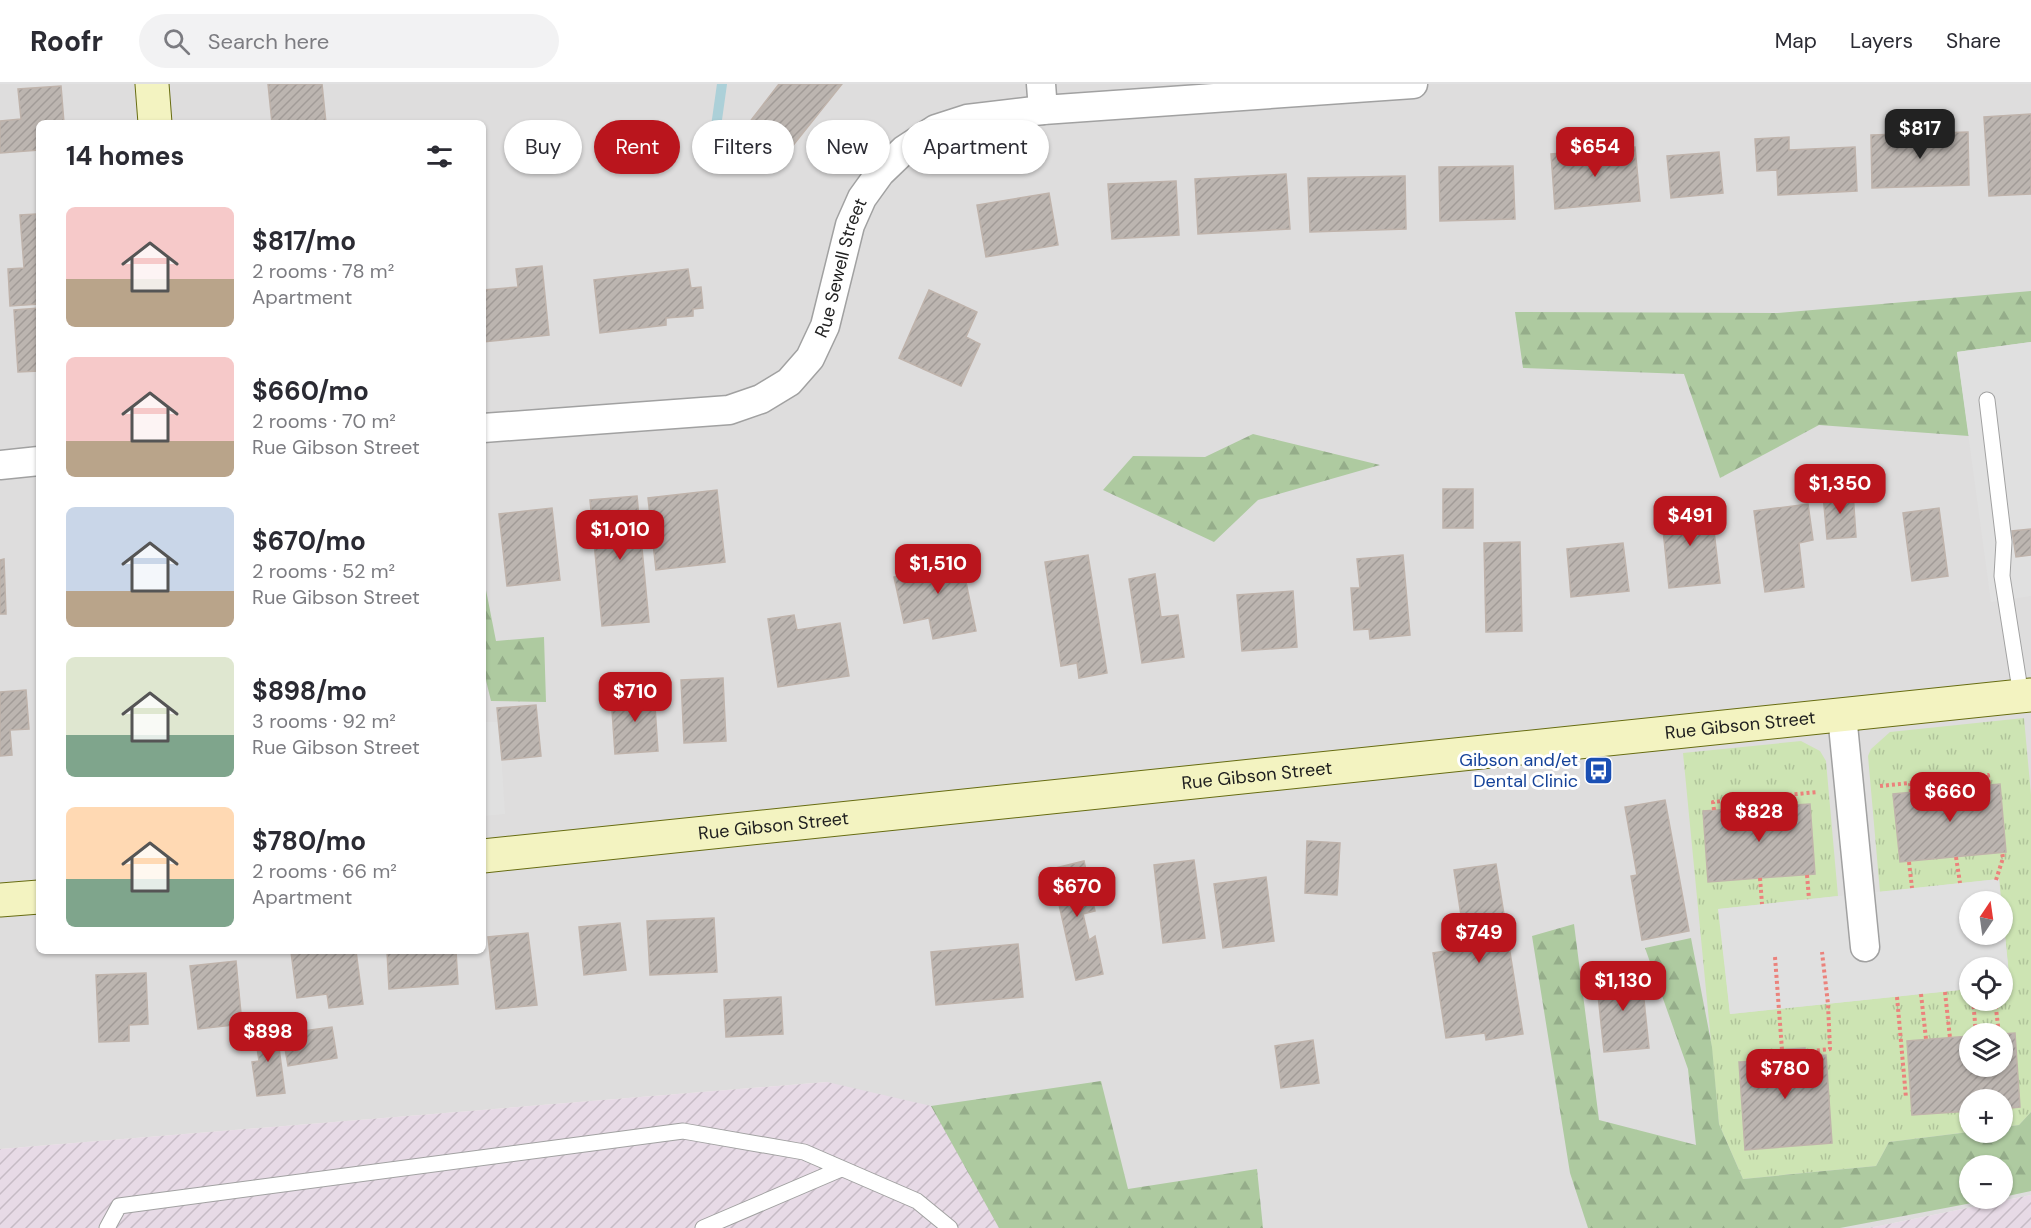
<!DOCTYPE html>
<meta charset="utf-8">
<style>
body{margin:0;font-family:"DM Sans",sans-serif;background:#f2f2f3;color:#2b2b33;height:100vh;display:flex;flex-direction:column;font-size:22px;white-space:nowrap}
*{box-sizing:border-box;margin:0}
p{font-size:20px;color:#7c7c81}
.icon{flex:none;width:33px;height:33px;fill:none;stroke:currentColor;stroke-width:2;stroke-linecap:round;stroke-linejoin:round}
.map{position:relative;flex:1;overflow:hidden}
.sheet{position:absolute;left:36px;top:36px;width:450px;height:834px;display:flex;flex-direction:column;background:#fff;border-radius:9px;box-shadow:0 2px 4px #0004}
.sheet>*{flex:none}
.hud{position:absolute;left:504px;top:36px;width:570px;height:54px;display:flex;gap:12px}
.needle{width:39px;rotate:13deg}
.buttons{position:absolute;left:1959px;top:807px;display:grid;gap:12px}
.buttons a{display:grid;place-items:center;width:54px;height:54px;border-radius:50%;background:#fff;box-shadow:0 2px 4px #0004;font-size:30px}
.price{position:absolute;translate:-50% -51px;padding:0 14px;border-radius:12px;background:#ba151d;color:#fff;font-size:20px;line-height:39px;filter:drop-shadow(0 2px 3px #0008)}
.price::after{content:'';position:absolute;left:50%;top:36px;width:18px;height:14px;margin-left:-9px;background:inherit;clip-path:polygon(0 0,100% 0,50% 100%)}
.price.selected{background:#222;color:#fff}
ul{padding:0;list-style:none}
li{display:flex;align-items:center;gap:18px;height:150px;padding:0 30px}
li span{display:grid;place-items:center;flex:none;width:168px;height:120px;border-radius:9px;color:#555}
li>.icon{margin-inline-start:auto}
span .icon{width:72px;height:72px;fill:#fffc;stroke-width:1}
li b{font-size:26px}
h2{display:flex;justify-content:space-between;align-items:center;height:72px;padding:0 30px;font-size:26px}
.pill{padding:0 21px;border-radius:27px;background:#fff;box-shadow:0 2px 4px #0004;font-size:21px;line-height:54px}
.pill.selected{background:#ba151d;color:#fff}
header{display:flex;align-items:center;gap:36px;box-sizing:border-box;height:84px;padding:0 30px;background:#fff;border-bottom:2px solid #e1e1e2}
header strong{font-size:28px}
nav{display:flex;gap:33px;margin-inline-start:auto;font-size:21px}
.search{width:420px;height:54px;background:#f2f2f3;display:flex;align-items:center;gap:15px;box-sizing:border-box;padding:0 21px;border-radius:33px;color:#7c7c81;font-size:22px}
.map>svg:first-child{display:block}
.residential{fill:#dedddd;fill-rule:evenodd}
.industrial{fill:url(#industrial-furrows)}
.grass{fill:url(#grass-tufts);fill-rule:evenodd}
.forest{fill:url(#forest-firs)}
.parking{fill:#e0e0e0}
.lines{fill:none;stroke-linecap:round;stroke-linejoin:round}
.stream{stroke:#acd0d8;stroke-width:10}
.building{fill:url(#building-hatch);stroke:#bfb3ab;stroke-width:1.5}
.lane-casing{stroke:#a1a1a1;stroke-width:17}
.street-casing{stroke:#a1a1a1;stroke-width:31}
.secondary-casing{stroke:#676c11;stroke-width:35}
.path{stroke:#eb827c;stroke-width:4;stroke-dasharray:3 3;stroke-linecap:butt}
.lane{stroke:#fff;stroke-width:15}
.street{stroke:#fff;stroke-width:28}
.secondary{stroke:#f3f3c1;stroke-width:33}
.labels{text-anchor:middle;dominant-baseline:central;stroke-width:6;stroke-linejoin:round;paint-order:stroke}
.street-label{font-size:18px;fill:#202020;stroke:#fff}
.transit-label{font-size:18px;fill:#164399;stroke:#fff;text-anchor:end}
</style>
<header>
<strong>Roofr</strong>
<div class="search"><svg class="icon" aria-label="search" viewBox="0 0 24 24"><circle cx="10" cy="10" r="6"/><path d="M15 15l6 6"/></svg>Search here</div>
<nav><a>Map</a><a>Layers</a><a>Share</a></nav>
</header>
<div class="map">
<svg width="2031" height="1144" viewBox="0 0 2031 1144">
<defs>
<pattern id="industrial-furrows" width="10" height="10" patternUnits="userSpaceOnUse" patternTransform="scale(1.5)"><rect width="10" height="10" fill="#e7dae6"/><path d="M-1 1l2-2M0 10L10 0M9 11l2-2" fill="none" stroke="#c6bbc5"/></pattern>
<pattern id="grass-tufts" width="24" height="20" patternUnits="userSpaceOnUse" patternTransform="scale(1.5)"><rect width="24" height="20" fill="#cde4b3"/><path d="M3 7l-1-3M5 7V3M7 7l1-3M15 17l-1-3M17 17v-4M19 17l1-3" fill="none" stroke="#b0c39a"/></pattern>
<pattern id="forest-firs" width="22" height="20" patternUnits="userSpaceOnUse" patternTransform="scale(1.5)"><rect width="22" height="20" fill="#aecaa0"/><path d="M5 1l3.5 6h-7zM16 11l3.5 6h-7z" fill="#95ad8a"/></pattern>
<pattern id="building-hatch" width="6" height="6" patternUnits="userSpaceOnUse" patternTransform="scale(1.5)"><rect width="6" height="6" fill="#bcb5b0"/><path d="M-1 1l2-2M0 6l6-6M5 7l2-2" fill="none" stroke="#a19b97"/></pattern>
</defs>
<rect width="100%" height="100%" fill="#efece7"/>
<!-- residential -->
<path class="residential" d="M0,0H2031V1111L1869,1144H1063L827,998L0,1065ZM39,39H483V867H39ZM1970,818H2002V850H1970ZM1970,884H2002V916H1970ZM1970,950H2002V982H1970ZM1970,1016H2002V1048H1970ZM1970,1082H2002V1114H1970Z"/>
<!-- industrial -->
<path class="industrial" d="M827,998L931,1022L1063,1144H0V1065Z
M2031,1111V1144H1869Z"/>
<!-- grass -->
<path class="grass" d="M2024,634L2031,711V1028L2019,1041L2003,1043V1025L2020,1023L2015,949L1970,950L1969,952L1908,957L1912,1031L1969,1027V1048L1889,1058L1876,1082L1743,1095L1719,1040L1683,669L1801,657L1820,667L1826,677L1838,812L1719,825L1730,930L1969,905L1970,916H2002L2003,902L2010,901L1999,795L1880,808L1868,672L1871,665L1890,648ZM2000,700L2006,768L1900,778L1893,710ZM1810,720L1815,790L1708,798L1703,728ZM1804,964L1805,973L1826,971L1832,1059L1745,1065L1739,978L1760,977V967Z"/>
<!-- forest -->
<path class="forest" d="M2031,207V258L1957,268L1969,352L1819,341L1720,394L1684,290L1523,284L1515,228L1778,229Z
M1253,350L1380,381L1258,416L1214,458L1103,406L1133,372L1205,373Z
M483,464L486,506L496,557L544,553L546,618L491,617L483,584Z
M1574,840L1599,1036L1696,1061L1688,985L1645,864L1691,854L1712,963L1719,1040L1743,1095L1876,1082L1889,1058L1969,1048H2002L2003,1043L2019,1041L2031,1028V1107L2003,1113L2002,1082H1970V1114L1993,1115L1840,1144H1588L1570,1089L1532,852Z
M1101,997L1128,1105L1257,1085L1263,1144H999L931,1022Z"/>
<!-- parking -->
<path class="parking" d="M2031,258V445L2013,447L2031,471V512L1991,518L1957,268Z
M483,638H499L505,730L483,732Z
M1999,795L2001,817L1970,818V850H2002L2003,830L2010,901L2003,902L2002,884H1970L1969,905L1730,930L1718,825Z"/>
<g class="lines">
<!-- stream -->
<path class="stream" d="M712,71L722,0"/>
</g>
<!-- building -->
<path class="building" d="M268,0H322L326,39H272Z
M779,0H842L783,74L745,44Z
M61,2L64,39H39V66L0,69V37L21,35L18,5Z
M2031,30V110L1989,112L1984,33Z
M1968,48L1969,101L1872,104L1871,51Z
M1789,53V66L1855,63L1857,107L1778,111L1777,86L1757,87L1755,55Z
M1635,63L1640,117L1555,125L1551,70Z
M1719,68L1723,109L1671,114L1667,72Z
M1513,82L1515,135L1440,137L1439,83Z
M1286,90L1290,145L1198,150L1195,95Z
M1405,92L1406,145L1310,148L1308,94Z
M1176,97L1179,151L1112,155L1108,100Z
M1049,109L1058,161L986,173L977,121Z
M37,130H39V220L10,222L8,185L24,184L20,131Z
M542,182L549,251L483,258V206L518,203L516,185Z
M688,185L691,204L701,203L703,224L693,225V232L666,234V241L600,249L594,196Z
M929,206L977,228L966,253L980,260L961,302L899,274Z
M39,224V287L18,288L14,226Z
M1443,405H1473V444H1443Z
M717,406L725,478L656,486L648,414Z
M1853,408L1856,453L1827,455L1823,410Z
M637,412L649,538L602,542L590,416Z
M1808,420L1813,456L1799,459L1804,503L1765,508L1754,427Z
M1711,421L1720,499L1669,504L1661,426Z
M552,424L560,496L507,502L499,430Z
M1939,424L1948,492L1912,497L1903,429Z
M2031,445V471L2016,473L2012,447Z
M1520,458L1522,547L1486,548L1484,459Z
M1623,459L1629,507L1571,513L1567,465Z
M959,464L976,547L933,555L929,534L904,539L894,493L927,486L924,471Z
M1088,471L1107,589L1079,594L1077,579L1061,582L1045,478Z
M1403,471L1410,551L1370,555L1369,545L1354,546L1351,504H1360L1357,475Z
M4,475L6,530H0V476Z
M1155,490L1161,533L1178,531L1184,573L1142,579L1129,495Z
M1293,507L1297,563L1242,567L1237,511Z
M794,531L797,546L840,539L849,592L778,603L768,535Z
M723,594L726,657L684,659L681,596Z
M26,606L29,645L10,646L12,671L0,672V608Z
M654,608L658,667L615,670L611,612Z
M536,621L541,672L502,676L497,624Z
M2000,700L2006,768L1900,778L1893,710Z
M1665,716L1689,847L1642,856L1631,792L1637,791L1625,723Z
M1810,720L1815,790L1708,798L1703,727Z
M1307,757L1340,759L1337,811L1305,809Z
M1194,776L1205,854L1163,859L1154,781Z
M1084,777L1095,827L1083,830L1089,856L1095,852L1103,890L1076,896L1051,785Z
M1496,780L1523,950L1486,956L1485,949L1446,954L1433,869L1466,864L1454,786Z
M1266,793L1274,857L1223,864L1214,800Z
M714,834L717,888L650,891L647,837Z
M620,839L626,886L584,891L579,843Z
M528,849L537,921L496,925L488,853Z
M1018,860L1023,913L936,921L931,868Z
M299,867H356L363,920L329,924L327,910L297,914L291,868Z
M387,867H456L458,900L389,905Z
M236,877L242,940L198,945L190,882Z
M1641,887L1649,964L1604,968L1596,892Z
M146,889L148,940L129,941V957L99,958L96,891Z
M781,913L783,950L726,953L724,916Z
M302,937L303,947L332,943L337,974L288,982L281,941Z
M276,941L285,1009L257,1012L252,978L259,977L254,944Z
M2015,949L2020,1023L2002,1025V1016H1970V1027L1912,1031L1907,957L1970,952V982H2002V950Z
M1313,956L1319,999L1281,1004L1275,962Z
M1805,964V973L1826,971L1832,1059L1745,1066L1739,978L1760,977L1759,967Z"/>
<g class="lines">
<defs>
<path id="lane" d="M1987,316L2004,458L2002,492L2021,612
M107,1144L119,1122L683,1047L804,1068L917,1117L950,1144
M703,1144L841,1085"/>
<g id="street">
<path d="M1041,0L1043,26"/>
<path id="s1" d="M483,344L729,326L761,315L789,298L810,274L825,242L850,141L862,114L880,89L904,66L936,45L967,35L1043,26L1413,0"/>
<path d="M0,381L39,377"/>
<path d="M1842,631L1865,863"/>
</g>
<g id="secondary">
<path d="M152,0L155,39"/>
<path id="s2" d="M483,772L2031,611"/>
<path d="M0,816L39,813"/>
</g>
</defs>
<!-- lane casing -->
<use href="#lane" class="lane-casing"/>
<!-- street casing -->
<use href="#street" class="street-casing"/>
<!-- secondary casing -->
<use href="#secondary" class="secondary-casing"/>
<!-- path -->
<path class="path" d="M1960,693L1962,704
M1935,696L1936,706
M1910,699L1911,709
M1880,702L1988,691L1989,701
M1790,711L1792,721
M1765,713L1766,723
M1739,716L1740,724
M1714,726L1713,718L1818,708
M1956,773L1960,799
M1909,778L1912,804
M1807,791L1809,815
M1760,794L1762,820
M1996,796L2003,774L2002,768
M1775,873L1782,966
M1945,908L1950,954
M1921,910L1926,955
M1897,913L1906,1014
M1973,916L1976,950
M1995,916L1999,950
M1805,968L1830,965L1828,920L1822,868"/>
<!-- lane -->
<use href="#lane" class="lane"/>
<!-- street -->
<use href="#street" class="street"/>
<!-- secondary -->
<use href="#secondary" class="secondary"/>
</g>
<!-- icons -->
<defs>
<symbol id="bus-square" viewBox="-11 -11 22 22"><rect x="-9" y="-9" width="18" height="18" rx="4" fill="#1a4fb4" stroke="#fff"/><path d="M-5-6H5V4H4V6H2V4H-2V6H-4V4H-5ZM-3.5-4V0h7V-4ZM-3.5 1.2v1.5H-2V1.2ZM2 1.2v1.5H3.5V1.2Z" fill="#fff"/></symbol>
</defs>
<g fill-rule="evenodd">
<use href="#bus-square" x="1582" y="670" width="33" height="33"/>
</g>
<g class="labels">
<!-- street labels -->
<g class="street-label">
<text stroke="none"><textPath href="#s1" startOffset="441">Rue Sewell Street</textPath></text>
<text stroke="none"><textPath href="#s2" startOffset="1264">Rue Gibson Street</textPath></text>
<text stroke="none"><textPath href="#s2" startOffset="778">Rue Gibson Street</textPath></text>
<text stroke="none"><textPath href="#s2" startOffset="292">Rue Gibson Street</textPath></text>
</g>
<!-- transit labels -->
<g class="transit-label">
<text x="1578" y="676">Gibson and/et<tspan x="1578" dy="21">Dental Clinic</tspan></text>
</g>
</g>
</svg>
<div class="buttons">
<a><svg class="needle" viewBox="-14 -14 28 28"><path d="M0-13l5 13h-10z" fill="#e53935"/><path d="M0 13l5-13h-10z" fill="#7c7c81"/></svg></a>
<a><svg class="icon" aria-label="locate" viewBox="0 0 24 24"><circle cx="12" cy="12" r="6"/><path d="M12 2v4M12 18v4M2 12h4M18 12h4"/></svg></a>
<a><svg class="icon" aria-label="layers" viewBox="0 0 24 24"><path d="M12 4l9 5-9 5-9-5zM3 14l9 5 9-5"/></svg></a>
<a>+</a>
<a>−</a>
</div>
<b class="price selected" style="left:1920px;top:76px">$817</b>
<b class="price" style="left:1595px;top:94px">$654</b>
<b class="price" style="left:1840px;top:431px">$1,350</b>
<b class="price" style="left:1690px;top:463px">$491</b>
<b class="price" style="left:620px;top:477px">$1,010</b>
<b class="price" style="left:938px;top:511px">$1,510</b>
<b class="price" style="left:635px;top:639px">$710</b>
<b class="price" style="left:1950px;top:739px">$660</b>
<b class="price" style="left:1759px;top:759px">$828</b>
<b class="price" style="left:1077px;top:834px">$670</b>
<b class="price" style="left:1479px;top:880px">$749</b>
<b class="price" style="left:1623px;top:928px">$1,130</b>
<b class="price" style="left:268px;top:979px">$898</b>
<b class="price" style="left:1785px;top:1016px">$780</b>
<div class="hud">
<a class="pill">Buy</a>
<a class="pill selected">Rent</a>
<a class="pill">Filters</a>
<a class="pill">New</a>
<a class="pill">Apartment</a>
</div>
<section class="sheet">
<h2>14 homes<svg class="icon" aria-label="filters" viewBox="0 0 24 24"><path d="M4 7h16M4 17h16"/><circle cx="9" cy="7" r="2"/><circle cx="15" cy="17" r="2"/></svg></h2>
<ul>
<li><span style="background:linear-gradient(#f6c9c9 60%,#b9a48a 0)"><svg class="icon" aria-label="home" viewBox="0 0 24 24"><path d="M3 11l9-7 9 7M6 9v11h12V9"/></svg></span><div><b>$817/mo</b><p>2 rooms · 78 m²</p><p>Apartment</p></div></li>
<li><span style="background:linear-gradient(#f6c9c9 70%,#b9a48a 0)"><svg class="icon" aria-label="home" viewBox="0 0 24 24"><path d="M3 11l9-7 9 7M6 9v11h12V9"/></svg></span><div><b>$660/mo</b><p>2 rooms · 70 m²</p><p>Rue Gibson Street</p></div></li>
<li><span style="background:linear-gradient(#c9d6e8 70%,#b9a48a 0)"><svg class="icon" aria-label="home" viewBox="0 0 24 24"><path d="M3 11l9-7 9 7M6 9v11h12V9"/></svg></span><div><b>$670/mo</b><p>2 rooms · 52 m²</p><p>Rue Gibson Street</p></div></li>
<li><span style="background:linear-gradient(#dfe7d0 65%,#7fa58c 0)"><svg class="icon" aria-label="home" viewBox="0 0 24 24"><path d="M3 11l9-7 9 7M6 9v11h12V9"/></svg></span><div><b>$898/mo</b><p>3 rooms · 92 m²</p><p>Rue Gibson Street</p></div></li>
<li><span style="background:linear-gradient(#ffd9b3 60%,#7fa58c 0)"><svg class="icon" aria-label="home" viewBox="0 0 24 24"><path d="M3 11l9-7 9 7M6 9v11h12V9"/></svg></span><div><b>$780/mo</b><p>2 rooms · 66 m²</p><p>Apartment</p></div></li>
</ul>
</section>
</div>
